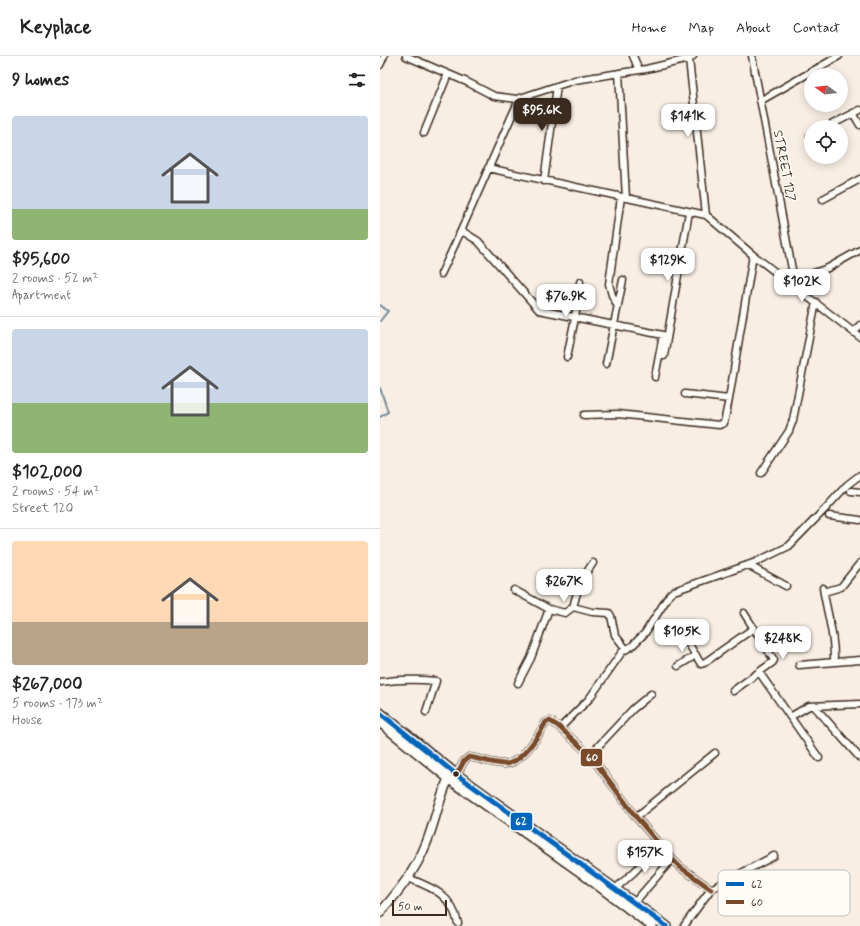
<!DOCTYPE html>
<meta charset="utf-8">
<style>
body{margin:0;font-family:Mynerve,sans-serif;background:#f6f6f6;color:#222;height:100vh;display:flex;flex-direction:column;font-size:15px;white-space:nowrap}
*{box-sizing:border-box;margin:0}
p{font-size:13px;color:#767676}
.icon{flex:none;width:22px;height:22px;fill:none;stroke:currentColor;stroke-width:2;stroke-linecap:round;stroke-linejoin:round}
.map{position:relative;flex:1;overflow:hidden}
.drawer{display:flex;flex-direction:column;background:#fff;width:380px}
.drawer>*{flex:none}
.needle{width:26px;rotate:285deg}
.tools{position:absolute;left:424px;top:12px;display:grid;gap:8px}
.tools a{display:grid;place-items:center;width:44px;height:44px;border-radius:50%;background:#fff;box-shadow:0 2px 10px #0003;font-size:20px}
.scale{position:absolute;left:12px;bottom:10px;width:55px;box-sizing:border-box;padding-left:4px;border:2px solid #3b2a1e;border-top:0;font-size:11px;line-height:14px;white-space:nowrap;color:#3b2a1e;-webkit-text-stroke:3px #fdfcf7;paint-order:stroke}
.price{position:absolute;translate:-50% -34px;padding:0 9px;border-radius:8px;background:#fff;color:#222;font-size:13px;line-height:26px;filter:drop-shadow(0 1px 2px #0008)}
.price::after{content:'';position:absolute;left:50%;top:24px;width:12px;height:9px;margin-left:-6px;background:inherit;clip-path:polygon(0 0,100% 0,50% 100%)}
.price.selected{background:#3b2a1e;color:#fff}
ul{padding:0;list-style:none}
li{display:grid;align-content:center;gap:8px;height:212px;padding:0 12px}
li+li{border-top:1px solid #e0e0e0}
li span{display:grid;place-items:center;height:124px;border-radius:4px;color:#555}
li>.icon{margin-inline-start:auto}
span .icon{width:72px;height:72px;fill:#fffc;stroke-width:1}
li b{font-size:17px}
h2{display:flex;justify-content:space-between;align-items:center;height:48px;padding:0 12px;font-size:17px}
header{display:flex;align-items:center;gap:24px;box-sizing:border-box;height:56px;padding:0 20px;background:#fff;border-bottom:1px solid #e0e0e0}
header strong{font-size:19px}
nav{display:flex;gap:22px;margin-inline-start:auto;font-size:14px}
main{display:flex;flex:1;min-height:0}
.map>svg:first-child{display:block}
.lines{fill:none;stroke-linecap:round;stroke-linejoin:round}
.stream{stroke:#6d869a;stroke-width:2}
.minor-casing{stroke:#3b2a1e;stroke-width:9}
.secondary-casing{stroke:#3b2a1e;stroke-width:11}
.primary-casing{stroke:#3b2a1e;stroke-width:12}
.minor{stroke:#fdfcf7;stroke-width:6}
.secondary{stroke:#fdfcf7;stroke-width:8}
.primary{stroke:#fdfcf7;stroke-width:9}
.bus-1-casing{stroke:#fdfcf7;stroke-width:8}
.bus-2-casing{stroke:#fdfcf7;stroke-width:8}
.bus-1{stroke:#0065bd;stroke-width:5}
.bus-2{stroke:#7a4b2a;stroke-width:5}
.bus-dot{fill:#3b2a1e;stroke:#fdfcf7;stroke-width:1.5}
.labels{text-anchor:middle;dominant-baseline:central;stroke-width:3;stroke-linejoin:round;paint-order:stroke}
.street-label{font-size:13px;fill:#3b2a1e;stroke:#fdfcf7}
.key{fill:#fdfcf7;stroke:#c3bdb6;stroke-width:1}
.key-label{font-size:11px;fill:#3b2a1e}
.line-badge{stroke:#fdfcf7;stroke-width:1.5}
.badge-label{font-size:11px;text-anchor:middle;font-weight:bold;fill:#fff}
</style>
<header>
<strong>Keyplace</strong>
<nav><a>Home</a><a>Map</a><a>About</a><a>Contact</a></nav>
</header>
<main>
<section class="drawer">
<h2>9 homes<svg class="icon" aria-label="filters" viewBox="0 0 24 24"><path d="M4 7h16M4 17h16"/><circle cx="9" cy="7" r="2"/><circle cx="15" cy="17" r="2"/></svg></h2>
<ul>
<li><span style="background:linear-gradient(#c9d6e8 75%,#8fb573 0)"><svg class="icon" aria-label="home" viewBox="0 0 24 24"><path d="M3 11l9-7 9 7M6 9v11h12V9"/></svg></span><div><b>$95,600</b><p>2 rooms · 52 m²</p><p>Apartment</p></div></li>
<li><span style="background:linear-gradient(#c9d6e8 60%,#8fb573 0)"><svg class="icon" aria-label="home" viewBox="0 0 24 24"><path d="M3 11l9-7 9 7M6 9v11h12V9"/></svg></span><div><b>$102,000</b><p>2 rooms · 54 m²</p><p>Street 120</p></div></li>
<li><span style="background:linear-gradient(#ffd9b3 65%,#b9a48a 0)"><svg class="icon" aria-label="home" viewBox="0 0 24 24"><path d="M3 11l9-7 9 7M6 9v11h12V9"/></svg></span><div><b>$267,000</b><p>5 rooms · 173 m²</p><p>House</p></div></li>
</ul>
</section>
<div class="map">
<svg width="480" height="870" viewBox="0 0 480 870">
<rect width="100%" height="100%" fill="#f8eee3"/>
<filter id="ink" filterUnits="userSpaceOnUse"><feTurbulence type="fractalNoise" baseFrequency=".025" numOctaves="2"/><feDisplacementMap in="SourceGraphic" scale="8" xChannelSelector="R" yChannelSelector="G"/><feConvolveMatrix kernelMatrix="1 2 1 2 8 2 1 2 1" color-interpolation-filters="sRGB"/></filter>
<g filter="url(#ink)">
<g class="lines">
<!-- stream -->
<path class="stream" d="M0,249L8,255L0,265
M0,332L8,356L0,361"/>
<defs>
<path id="minor" d="M26,0L87,26L114,40L137,43L195,24L266,13L309,3L313,0
M253,0L259,14
M372,0L414,224
M309,3L326,159
M0,9L4,0
M239,17L246,142
M380,45L459,0
M473,57L480,69
M447,71L480,54
M44,77L68,18
M430,80H431
M108,112L326,159L373,199L349,343L344,367L339,369L238,358L204,359
M164,125L177,30
M443,143L480,123
M82,175L98,185L159,254L283,279L275,321
M373,199L480,281
M61,218C89,160 113,100 140,42
M411,225L448,212L480,194
M238,251L232,239L229,228L241,141
M474,276L480,269
M284,300L309,156
M187,301L195,262L200,226
M226,308L243,224
M305,338L349,343
M381,417L409,375L413,364L436,246
M471,435L480,436
M449,460L480,464
M368,509L406,530
M443,532C447,557 455,581 454,606
M134,534L169,553L185,557L193,551L200,526L213,507
M444,536L461,531L480,507
M193,551L212,556L229,557L231,560L235,579L246,593
M307,585L321,608L324,607L374,572
M419,609L480,604
M298,610L316,599
M379,616L439,702
M0,626C19,623 37,623 56,625L46,656
M138,627L151,602L169,553
M353,635L393,606L394,604L364,557
M434,650L480,702
M410,661L429,650L480,648
M180,672L209,643L242,596L252,590L265,577L290,538L294,535L376,506L409,490L445,453L467,429L480,419
M210,699L253,653L271,638
M77,718L84,705L89,701C101,703 112,707 123,708C140,710 159,679 166,666L170,665L178,670L210,699L256,761L291,802L300,811L331,833
M256,761L335,697
M28,822C53,832 71,838 78,867
M235,833L254,816L280,789
M254,847L292,803
M304,870L331,833L394,800"/>
<path id="secondary" d="M0,857C18,836 36,814 46,788C55,767 60,737 71,718"/>
<path id="primary" d="M0,657L73,716L286,870
M0,666L71,724L198,814L272,870"/>
</defs>
<!-- minor casing -->
<use href="#minor" class="minor-casing"/>
<!-- secondary casing -->
<use href="#secondary" class="secondary-casing"/>
<!-- primary casing -->
<use href="#primary" class="primary-casing"/>
<!-- minor -->
<use href="#minor" class="minor"/>
<!-- secondary -->
<use href="#secondary" class="secondary"/>
<!-- primary -->
<use href="#primary" class="primary"/>
<defs>
<path id="bus-1" d="M0,657L73,716L286,870"/>
<path id="bus-2" d="M77,718L84,705L89,701C101,703 112,707 123,708C140,710 159,679 166,666L170,665L178,670L210,699L256,761L291,802L300,811L331,833"/>
</defs>
<!-- bus-1 casing -->
<use href="#bus-1" class="bus-1-casing"/>
<!-- bus-2 casing -->
<use href="#bus-2" class="bus-2-casing"/>
<!-- bus-1 -->
<use href="#bus-1" class="bus-1"/>
<!-- bus-2 -->
<use href="#bus-2" class="bus-2"/>
</g>
</g>
<!-- markers -->
<circle class="bus-dot" cx="76" cy="718" r="3.5"/>
<g class="labels">
<!-- street labels -->
<g class="street-label">
<text transform="translate(404 110) rotate(79)">STREET 127</text>
</g>
</g>
<!-- legend -->
<rect x="338" y="814" width="132" height="46" rx="6" class="key"/>
<rect x="346" y="826" width="18" height="4" fill="#0065bd"/>
<rect x="346" y="844" width="18" height="4" fill="#7a4b2a"/>
<g class="key-label">
<text x="371" y="832">62</text>
<text x="371" y="850">60</text>
</g>
<g class="line-badge">
<rect x="200" y="692" width="23" height="19" rx="4" fill="#7a4b2a"/>
<rect x="130" y="756" width="23" height="19" rx="4" fill="#0065bd"/>
</g>
<g class="badge-label">
<text x="212" y="705">60</text>
<text x="141" y="769">62</text>
</g>
</svg>
<div class="tools">
<a><svg class="needle" viewBox="-14 -14 28 28"><path d="M0-13l5 13h-10z" fill="#e53935"/><path d="M0 13l5-13h-10z" fill="#767676"/></svg></a>
<a><svg class="icon" aria-label="locate" viewBox="0 0 24 24"><circle cx="12" cy="12" r="6"/><path d="M12 2v4M12 18v4M2 12h4M18 12h4"/></svg></a>
</div>
<div class="scale">50 m</div>
<b class="price selected" style="left:162px;top:76px">$95.6K</b>
<b class="price" style="left:308px;top:82px">$141K</b>
<b class="price" style="left:288px;top:226px">$129K</b>
<b class="price" style="left:422px;top:247px">$102K</b>
<b class="price" style="left:186px;top:262px">$76.9K</b>
<b class="price" style="left:184px;top:547px">$267K</b>
<b class="price" style="left:302px;top:597px">$105K</b>
<b class="price" style="left:403px;top:604px">$248K</b>
<b class="price" style="left:265px;top:818px">$157K</b>
</div>
</main>
